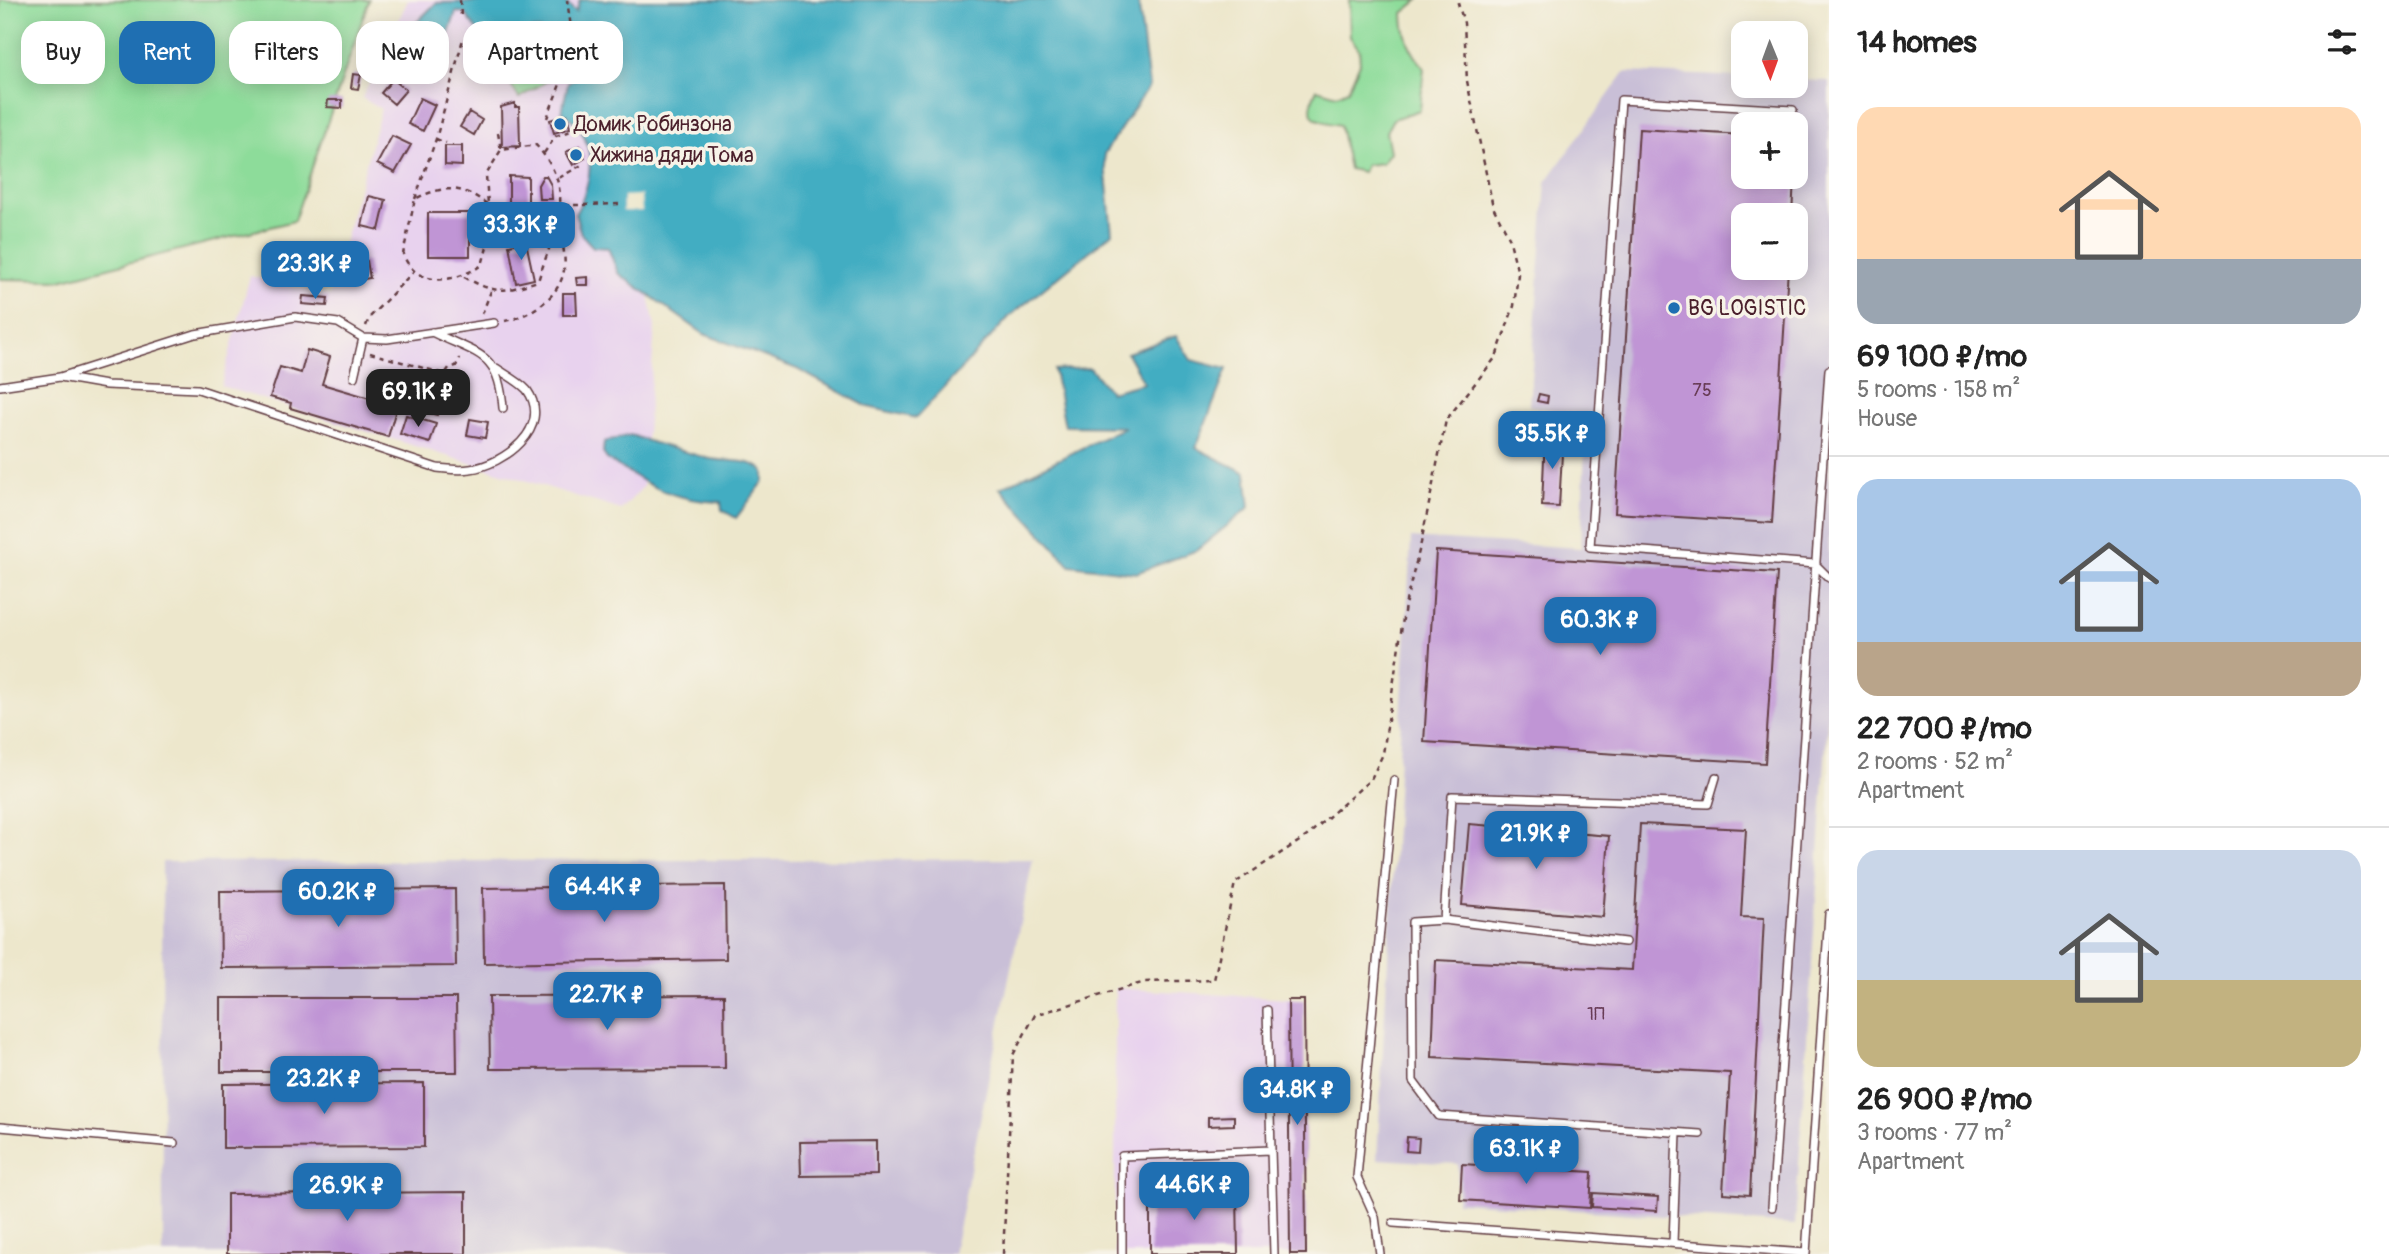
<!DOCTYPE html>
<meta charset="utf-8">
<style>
body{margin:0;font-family:Pangolin,sans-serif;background:#f2f2f2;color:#222;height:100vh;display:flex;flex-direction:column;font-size:26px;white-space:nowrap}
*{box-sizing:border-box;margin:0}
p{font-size:23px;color:#767676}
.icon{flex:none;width:38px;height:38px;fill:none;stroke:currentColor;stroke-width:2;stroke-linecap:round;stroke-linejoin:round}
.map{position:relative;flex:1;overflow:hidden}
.panel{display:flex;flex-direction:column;background:#fff;width:560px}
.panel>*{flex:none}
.guide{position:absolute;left:21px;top:21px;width:665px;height:63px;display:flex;gap:14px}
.needle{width:46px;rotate:179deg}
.tools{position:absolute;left:1731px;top:21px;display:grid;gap:14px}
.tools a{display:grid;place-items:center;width:77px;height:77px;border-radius:14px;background:#fff;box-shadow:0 4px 18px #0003;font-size:35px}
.price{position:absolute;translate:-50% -60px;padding:0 16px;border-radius:14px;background:#1f6fb2;color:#fff;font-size:23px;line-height:46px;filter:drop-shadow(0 2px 4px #0008)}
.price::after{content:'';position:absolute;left:50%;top:42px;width:21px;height:16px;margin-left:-10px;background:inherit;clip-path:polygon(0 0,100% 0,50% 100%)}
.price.active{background:#222;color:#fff}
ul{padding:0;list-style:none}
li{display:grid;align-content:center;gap:14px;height:371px;padding:0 28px}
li+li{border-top:2px solid #e0e0e0}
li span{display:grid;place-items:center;height:217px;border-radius:21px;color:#555}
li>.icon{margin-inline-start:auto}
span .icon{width:126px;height:126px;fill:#fffc;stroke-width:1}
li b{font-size:30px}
h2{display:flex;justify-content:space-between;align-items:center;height:84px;padding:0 28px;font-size:30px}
.chip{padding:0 24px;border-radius:21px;background:#fff;box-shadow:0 4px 18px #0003;font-size:24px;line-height:63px}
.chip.active{background:#1f6fb2;color:#fff}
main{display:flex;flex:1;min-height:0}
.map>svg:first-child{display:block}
.built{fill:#e8d2ee}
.industrial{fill:#c9bfd7;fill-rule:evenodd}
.green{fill:#8ddc9a;stroke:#6c7e62;stroke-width:2}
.water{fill:#43adc2;stroke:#466676;stroke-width:2}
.pier{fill:#ede7cc}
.building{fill:#c095d5}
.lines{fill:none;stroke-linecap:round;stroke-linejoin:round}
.service-casing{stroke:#623d43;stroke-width:10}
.path{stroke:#623d43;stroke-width:2.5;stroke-dasharray:5 5;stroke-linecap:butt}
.service{stroke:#fff;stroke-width:7}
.poi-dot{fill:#1f6fb2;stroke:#f7f3e8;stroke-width:2.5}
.labels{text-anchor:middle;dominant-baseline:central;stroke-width:7;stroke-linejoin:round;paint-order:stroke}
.number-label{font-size:18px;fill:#683c56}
.poi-label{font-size:21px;fill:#4a1f2b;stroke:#f7f3e8;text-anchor:start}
</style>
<main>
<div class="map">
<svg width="1829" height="1254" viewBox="0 0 1829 1254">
<rect width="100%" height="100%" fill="#f7f3e8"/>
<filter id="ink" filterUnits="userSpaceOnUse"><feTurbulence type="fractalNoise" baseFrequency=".0143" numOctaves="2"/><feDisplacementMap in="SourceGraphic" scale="14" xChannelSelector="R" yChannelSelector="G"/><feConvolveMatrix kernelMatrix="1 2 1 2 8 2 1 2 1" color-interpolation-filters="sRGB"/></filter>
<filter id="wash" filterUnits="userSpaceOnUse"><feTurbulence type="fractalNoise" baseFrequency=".00686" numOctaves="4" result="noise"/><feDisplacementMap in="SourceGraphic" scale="28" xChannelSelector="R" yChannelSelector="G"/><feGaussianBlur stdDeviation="1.57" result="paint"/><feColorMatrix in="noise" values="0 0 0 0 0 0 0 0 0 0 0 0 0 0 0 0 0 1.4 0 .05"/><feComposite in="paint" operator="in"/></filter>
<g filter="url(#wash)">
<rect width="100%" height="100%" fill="#ede7cc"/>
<!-- built -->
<path class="built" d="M408,0H593L655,327L643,487L621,510L221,386L250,276L330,295L381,109L362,98Z
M1115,988L1304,1000L1305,1254H1115Z"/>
<!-- industrial -->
<path class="industrial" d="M1625,72L1743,77V86H1796V80L1829,81V699L1795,1225L1457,1202L1458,1164L1377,1159L1411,538L1581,548L1586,416L1529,406L1546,182ZM1743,124H1796V177H1743ZM1743,215H1796V268H1743Z
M1033,859L953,1254H163L162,862Z"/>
<!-- green -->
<path class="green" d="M0,0H369L294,221L60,280L0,279Z
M1349,0H1419L1403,13C1403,34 1410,52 1424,67L1420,110L1393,119L1386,132L1390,152L1382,163L1366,165L1363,172L1349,169L1340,125C1314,120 1303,119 1317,89L1337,95L1348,90L1360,63L1359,49L1350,37Z
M553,46L567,69L519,98L505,75Z"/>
<!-- water -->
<path class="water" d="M563,0L576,12L580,0H1138L1149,86L1104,154L1112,233L1010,316L916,418L868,407L797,369L704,334L618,273L608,248L593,247L581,234L575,214C595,178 598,137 562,111L568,83L583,73L584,45L579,35C565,39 549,43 540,29L529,30L523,48L496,58L465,13L456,12L446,42L429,58L408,41L409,30L436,3Z
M1176,336L1191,360L1227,369L1196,448L1246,473L1250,507L1197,550L1136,573L1070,565L1000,488L1125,427L1065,426L1054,370L1090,368L1110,392L1144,383L1127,353Z
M631,435C656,445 681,450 706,458C724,463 749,457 764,471V481L736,518L722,510L721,502C672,501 647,485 607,459L603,453L604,442Z"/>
<!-- pier -->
<path class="pier" d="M641,195L642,211H623V196Z"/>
<g id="blocks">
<!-- building -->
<path class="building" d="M401,46L414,54L410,60L397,52Z
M562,48H568L571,53L567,59L561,58L558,53Z
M353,74L361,75L358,89L351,88Z
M393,79L406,90L394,104L381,93Z
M420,98L435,105L423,131L408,124Z
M328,100H342V108L327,107Z
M515,103V107H519L520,146L502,147L501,107Z
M469,112L482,120L474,135L460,127Z
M567,115L570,128L554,133L550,120Z
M1639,129L1743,135V177H1794L1792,215H1743V268H1788L1772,523L1615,513Z
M392,136L411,145L395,173L377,164Z
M445,146H462V166L445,165Z
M579,146L585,158L573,165L566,152Z
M509,176L528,177V207L509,206Z
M543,176H546L551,185L552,199H539L538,185Z
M369,196L386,200L379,230L362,226Z
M428,213H470V256H428Z
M526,242L534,279L516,283L509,245Z
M367,261L370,278L352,281L349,264Z
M588,277V285H577L576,278Z
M563,293H576L577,315H563Z
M303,296L328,298L327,306L302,304Z
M307,350L330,357L322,384L397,406L388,437L290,408L291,403L270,397L280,367L301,373Z
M419,371L459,381L455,399L442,397L437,415L409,408Z
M1539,394L1548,396L1547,403L1537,401Z
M406,415L436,424L430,443L400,434Z
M470,419L488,422L485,438L467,435Z
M1545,435L1563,436L1559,507L1542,506Z
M1436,551L1777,573L1765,763L1424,742Z
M1469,824L1609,836L1603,917L1462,905Z
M1640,824L1746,829L1741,917L1764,918L1750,1195L1723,1193L1730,1073L1432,1057L1436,960L1632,970Z
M725,885L726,959L484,963L483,888Z
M455,889L456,966L221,968L220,891Z
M724,995L725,1068L490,1069L489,996Z
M221,998H456L457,1072H221Z
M1288,1000H1304L1306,1254H1290Z
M424,1083V1147L223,1148V1084Z
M1234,1116V1125L1208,1126V1117Z
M1407,1137L1419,1138L1418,1152L1406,1151Z
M876,1141V1175L801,1176L800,1142Z
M1462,1164L1592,1172L1590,1208L1460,1200Z
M1237,1190L1238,1254H1150V1191Z
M466,1192V1254H227V1194Z
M1593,1193L1658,1197L1657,1211L1592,1207Z"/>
</g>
</g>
<g filter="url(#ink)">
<use href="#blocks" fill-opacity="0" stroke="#623d43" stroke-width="2"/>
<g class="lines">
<defs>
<path id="service" d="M1793,110L1621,100L1590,547L1815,564L1829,578
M432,332C478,355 499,351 503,408
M363,338L387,339L494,323
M60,377L106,385L198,389L437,468C447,469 459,471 470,469C503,465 554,428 527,390C520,382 505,374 496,368
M0,386L60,377L195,334L295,317L338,323L363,338L354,377
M1444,920L1625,942
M1267,1010L1274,1254
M0,1127L174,1143
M1700,1134L1439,1116L1413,1081L1412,922L1444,920L1452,796L1708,804L1716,777
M1772,1207L1829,370
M1393,1223L1806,1253
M1673,1243L1677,1133
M1122,1254V1156L1271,1150
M1380,1254L1375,1217L1357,1177L1394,780
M1806,1254L1829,914"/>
</defs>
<!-- service casing -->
<use href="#service" class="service-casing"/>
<!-- path -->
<path class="path" d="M460,0L461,16
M598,35L601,47
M576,47L599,41
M547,118L574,48L567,0
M498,133L501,150
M436,139L446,143
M544,153L556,136L571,131
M559,178L585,163
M415,199L436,139L463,39
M534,206L623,204
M488,244V205C463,185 443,185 415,199L403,254C417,290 456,282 482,265L488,244L532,221L559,214
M464,277C497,295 503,292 538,281C555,226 579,194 536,145L501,150L486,175L488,205
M482,314L491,291
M505,321C530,316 560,297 564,270C566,260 563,248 562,237
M366,326L369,318L414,271
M370,353L445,374L449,368L456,366L460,358
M1003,1254L1013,1055L1035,1015L1145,982L1214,980L1235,883L1307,836L1371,779L1383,754L1405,605L1421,543L1446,420L1496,357L1514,306L1518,274L1509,237L1493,207L1467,81L1464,23L1457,0"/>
<!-- service -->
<use href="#service" class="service"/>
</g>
</g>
<!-- markers -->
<g class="poi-dot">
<circle cx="560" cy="124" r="7"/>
<circle cx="576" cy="155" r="7"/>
<circle cx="1674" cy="308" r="7"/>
</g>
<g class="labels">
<!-- number labels -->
<g class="number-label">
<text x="1702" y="390">75</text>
<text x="1596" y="1014">1П</text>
</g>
<!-- poi labels -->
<g class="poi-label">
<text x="574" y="124">Домик Робинзона</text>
<text x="590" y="155">Хижина дяди Тома</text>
<text x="1688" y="308">BG LOGISTIC</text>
</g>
</g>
</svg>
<div class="tools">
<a><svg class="needle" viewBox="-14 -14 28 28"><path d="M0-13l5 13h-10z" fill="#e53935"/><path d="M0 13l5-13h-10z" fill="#767676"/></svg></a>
<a>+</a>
<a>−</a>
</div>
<b class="price" style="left:521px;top:262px">33.3K ₽</b>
<b class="price" style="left:315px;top:301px">23.3K ₽</b>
<b class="price active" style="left:418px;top:429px">69.1K ₽</b>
<b class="price" style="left:1552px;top:471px">35.5K ₽</b>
<b class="price" style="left:1600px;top:657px">60.3K ₽</b>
<b class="price" style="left:1536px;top:871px">21.9K ₽</b>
<b class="price" style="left:604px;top:924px">64.4K ₽</b>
<b class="price" style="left:338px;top:929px">60.2K ₽</b>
<b class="price" style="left:607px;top:1032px">22.7K ₽</b>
<b class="price" style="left:324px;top:1116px">23.2K ₽</b>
<b class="price" style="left:1297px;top:1127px">34.8K ₽</b>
<b class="price" style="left:1526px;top:1186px">63.1K ₽</b>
<b class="price" style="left:1194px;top:1222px">44.6K ₽</b>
<b class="price" style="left:347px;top:1223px">26.9K ₽</b>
<div class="guide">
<a class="chip">Buy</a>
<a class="chip active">Rent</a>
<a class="chip">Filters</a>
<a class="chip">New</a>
<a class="chip">Apartment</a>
</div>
</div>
<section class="panel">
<h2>14 homes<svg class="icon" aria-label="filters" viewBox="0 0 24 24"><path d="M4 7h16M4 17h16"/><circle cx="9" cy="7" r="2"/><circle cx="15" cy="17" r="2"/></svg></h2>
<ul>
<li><span style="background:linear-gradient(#ffd9b3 70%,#9aa5b1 0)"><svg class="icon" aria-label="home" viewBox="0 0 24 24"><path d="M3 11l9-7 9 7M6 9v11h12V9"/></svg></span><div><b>69 100 ₽/mo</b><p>5 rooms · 158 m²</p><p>House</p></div></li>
<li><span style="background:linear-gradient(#a9c7e8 75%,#b9a48a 0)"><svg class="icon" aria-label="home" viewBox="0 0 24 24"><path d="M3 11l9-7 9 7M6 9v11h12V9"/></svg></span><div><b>22 700 ₽/mo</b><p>2 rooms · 52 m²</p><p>Apartment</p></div></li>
<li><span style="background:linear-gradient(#c9d6e8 60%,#c2b280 0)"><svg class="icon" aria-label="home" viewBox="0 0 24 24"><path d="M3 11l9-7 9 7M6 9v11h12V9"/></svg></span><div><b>26 900 ₽/mo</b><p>3 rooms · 77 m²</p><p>Apartment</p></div></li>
</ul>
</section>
</main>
